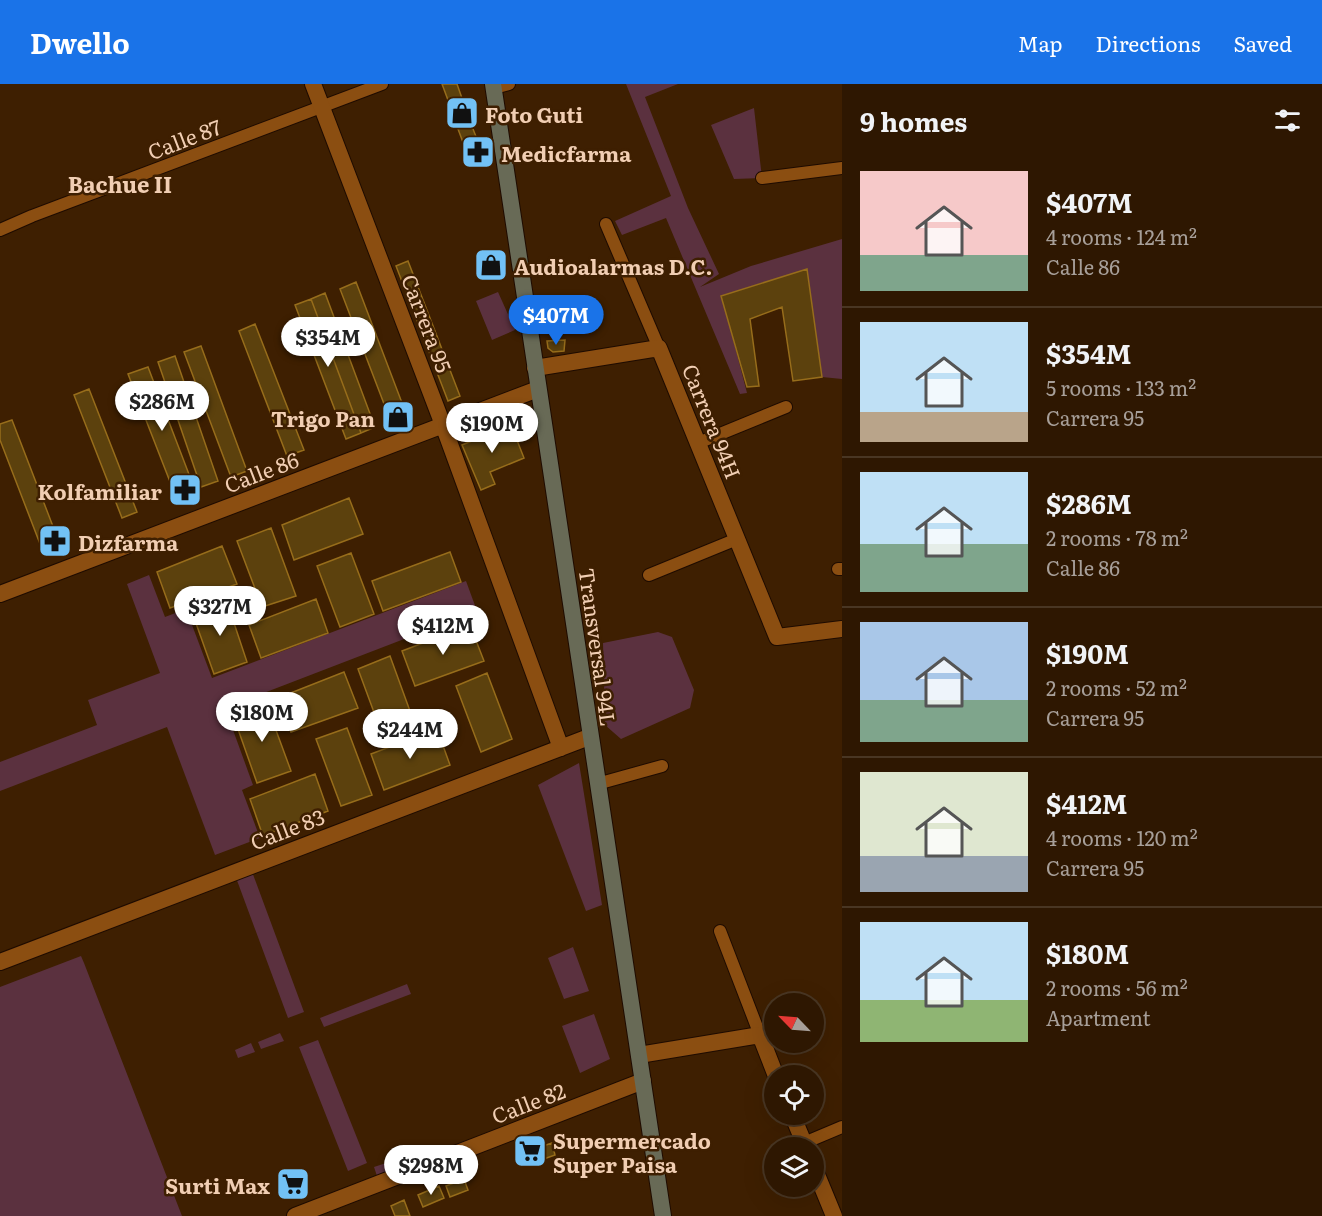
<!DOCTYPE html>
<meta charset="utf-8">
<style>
body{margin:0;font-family:Literata,serif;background:#36200b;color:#f1f3f6;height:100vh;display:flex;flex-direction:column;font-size:22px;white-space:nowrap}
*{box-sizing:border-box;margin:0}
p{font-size:20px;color:#a79f99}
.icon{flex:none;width:33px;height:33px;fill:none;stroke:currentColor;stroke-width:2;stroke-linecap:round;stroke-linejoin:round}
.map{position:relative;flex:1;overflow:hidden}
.sheet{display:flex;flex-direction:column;background:#2e1701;width:480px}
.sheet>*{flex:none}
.needle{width:39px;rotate:295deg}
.fabs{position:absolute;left:764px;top:909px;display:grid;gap:12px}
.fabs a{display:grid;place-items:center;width:60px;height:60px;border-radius:50%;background:#2e1701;box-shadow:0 6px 24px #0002,0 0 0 2px #493623;font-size:30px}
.price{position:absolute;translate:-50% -51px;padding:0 14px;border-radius:21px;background:#fff;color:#222;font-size:20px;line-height:39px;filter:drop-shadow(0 2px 3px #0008)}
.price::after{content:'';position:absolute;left:50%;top:36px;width:18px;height:14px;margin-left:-9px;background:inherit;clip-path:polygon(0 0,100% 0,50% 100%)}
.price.on{background:#1a73e8;color:#fff}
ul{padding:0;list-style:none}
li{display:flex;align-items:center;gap:18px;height:150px;padding:0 18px}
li+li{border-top:2px solid #493623}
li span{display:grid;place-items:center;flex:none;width:168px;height:120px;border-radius:0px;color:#555}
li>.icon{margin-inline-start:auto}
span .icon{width:72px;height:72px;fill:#fffc;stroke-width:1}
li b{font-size:26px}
h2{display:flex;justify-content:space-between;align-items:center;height:72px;padding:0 18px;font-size:26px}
header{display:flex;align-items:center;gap:36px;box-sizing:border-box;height:84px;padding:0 30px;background:#1a73e8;color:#fff}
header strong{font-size:28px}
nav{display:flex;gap:33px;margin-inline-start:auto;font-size:21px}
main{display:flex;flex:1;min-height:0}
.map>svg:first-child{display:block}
.green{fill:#5b313f}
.building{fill:#5c410d;stroke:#976d1b;stroke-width:1.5}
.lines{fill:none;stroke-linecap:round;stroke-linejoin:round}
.minor-casing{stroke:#1e0b00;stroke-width:14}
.tertiary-casing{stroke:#1e0b00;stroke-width:18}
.secondary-casing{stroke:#1e0b00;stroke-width:18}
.minor{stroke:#8b4e11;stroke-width:12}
.tertiary{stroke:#8b4e11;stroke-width:16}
.secondary{stroke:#686a56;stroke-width:16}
.labels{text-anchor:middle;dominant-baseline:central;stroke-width:5;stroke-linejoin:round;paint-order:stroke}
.poi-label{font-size:21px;font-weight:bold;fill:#f1ceb3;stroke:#3e1f01;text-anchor:start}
.street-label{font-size:21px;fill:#f1ceb3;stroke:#3e1f01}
.neighbourhood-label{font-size:22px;font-weight:bold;fill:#f1ceb3;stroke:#3e1f01}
</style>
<header>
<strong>Dwello</strong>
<nav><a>Map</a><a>Directions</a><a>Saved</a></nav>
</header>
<main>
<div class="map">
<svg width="842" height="1132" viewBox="0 0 842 1132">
<rect width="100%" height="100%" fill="#3e1f01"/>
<!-- green -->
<path class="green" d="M626,0H678L645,13L688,124L719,190L700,203L751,182L842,155V295L822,293L807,186L722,212L747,309L740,310L666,134L622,151L615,137L671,112Z
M754,24L762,94L734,95L711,41Z
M498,208L515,246L492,256L476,217Z
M149,491L165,533L186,525L212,594L466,497L477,527L225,624L253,701L242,706L260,754L215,771L167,643L0,707V678L97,641L88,616L160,589L127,500Z
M658,548L672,553L694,606L690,624L621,655L605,641L603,559Z
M579,679L602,821L586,827L538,701Z
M251,785L304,928L288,934L235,791Z
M573,863L589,907L564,915L548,874Z
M81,872L84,879L182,1132H0V903Z
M407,900L411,910L324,943L320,934Z
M594,930L610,975L580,989L562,942Z
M280,949L284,957L261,965L258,958Z
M318,956L367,1079L348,1087L299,963Z
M251,959L255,968L238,974L235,966Z
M398,1075L397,1085L377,1092L374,1083Z"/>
<!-- building -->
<path class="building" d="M442,0H457L464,20L451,24Z
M464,20L467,30L454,35L451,24Z
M467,30L471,40L458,45L454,35Z
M471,40L477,55L464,61L458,45Z
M477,55L484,71L470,76L464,61Z
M493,173L496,183L483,188L480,178Z
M408,177L460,312L448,317L396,182Z
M807,185L822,293L793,297L782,223L750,235L759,302L747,303L721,212Z
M356,198L407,332L391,338L340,205Z
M325,209L375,343L361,349L311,215Z
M311,215L361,349L346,355L295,221Z
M255,240L304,366L287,372L239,247Z
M565,256L564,267L553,268L548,264L547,257Z
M201,262L247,387L231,393L184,268Z
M175,272L218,397L201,403L158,278Z
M148,283L195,406L176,413L128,290Z
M89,305L137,428L122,434L74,311Z
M12,336L59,458L42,465L0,356V340Z
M511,341L524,374L490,388L495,400L481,406L462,361Z
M349,414L363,450L294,476L282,441Z
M271,444L296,512L262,523L237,457Z
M222,462L237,500L170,524L157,488Z
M450,468L461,498L383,527L372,497Z
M351,469L374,530L340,543L317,482Z
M226,515L247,578L214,590L192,528Z
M316,515L328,549L261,574L249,541Z
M470,541L484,577L415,602L402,567Z
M390,572L414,638L382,650L358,585Z
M344,588L358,624L291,648L278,614Z
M487,589L512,655L481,668L456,602Z
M266,619L291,687L257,699L233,631Z
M347,644L372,711L341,722L316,655Z
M437,645L450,681L384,706L371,670Z
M315,690L328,727L263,752L250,715Z
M552,1059L555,1071L538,1077L534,1065Z
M464,1095L468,1106L450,1113L446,1102Z
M439,1102L444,1114L423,1123L418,1111Z
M404,1116L410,1132H395L391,1122Z"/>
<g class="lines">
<defs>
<path id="minor" d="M494,4L509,0
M762,94L842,84
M606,140L659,264
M0,146L32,132L382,0
M698,359L786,323
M838,485H842
M649,491L737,455
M597,700L662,682
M720,847L760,951
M804,1059L842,1043"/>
<path id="tertiary" d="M313,0L443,341L561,664
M535,284L659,264L777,553L842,545
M0,510L538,305
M0,878L589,653
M639,971L760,951L776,992
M792,1030L806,1064
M813,1081L834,1132
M295,1132L643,997"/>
<path id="secondary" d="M493,0L663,1132"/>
</defs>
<!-- minor casing -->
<use href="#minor" class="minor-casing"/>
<!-- tertiary casing -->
<use href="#tertiary" class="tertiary-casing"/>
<!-- secondary casing -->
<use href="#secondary" class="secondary-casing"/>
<!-- minor -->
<use href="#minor" class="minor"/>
<!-- tertiary -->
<use href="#tertiary" class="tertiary"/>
<!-- secondary -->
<use href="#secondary" class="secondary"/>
</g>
<!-- icons -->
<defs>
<symbol id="shop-square" viewBox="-11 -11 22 22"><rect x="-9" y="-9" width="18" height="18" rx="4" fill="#72c1f5" stroke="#3e1f01"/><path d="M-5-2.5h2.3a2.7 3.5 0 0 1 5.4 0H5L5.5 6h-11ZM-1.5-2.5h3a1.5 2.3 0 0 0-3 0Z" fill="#111"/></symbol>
<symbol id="pharmacy-square" viewBox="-11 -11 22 22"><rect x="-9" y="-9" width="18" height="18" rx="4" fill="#72c1f5" stroke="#3e1f01"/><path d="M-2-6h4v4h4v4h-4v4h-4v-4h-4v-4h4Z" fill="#111"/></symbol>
<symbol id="supermarket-square" viewBox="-11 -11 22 22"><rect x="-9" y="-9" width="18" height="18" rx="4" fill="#72c1f5" stroke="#3e1f01"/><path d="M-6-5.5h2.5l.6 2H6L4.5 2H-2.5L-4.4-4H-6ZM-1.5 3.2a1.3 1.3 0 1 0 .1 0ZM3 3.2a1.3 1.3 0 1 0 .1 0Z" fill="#111"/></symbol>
</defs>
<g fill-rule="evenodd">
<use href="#shop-square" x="443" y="10" width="38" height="38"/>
<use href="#pharmacy-square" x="459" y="49" width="38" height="38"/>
<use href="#shop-square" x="472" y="162" width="38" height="38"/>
<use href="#shop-square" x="379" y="314" width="38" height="38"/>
<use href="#pharmacy-square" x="166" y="387" width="38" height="38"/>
<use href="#pharmacy-square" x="36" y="438" width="38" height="38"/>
<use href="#supermarket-square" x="511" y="1048" width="38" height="38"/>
<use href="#supermarket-square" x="274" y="1081" width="38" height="38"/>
</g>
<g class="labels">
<!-- poi labels -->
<g class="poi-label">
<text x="485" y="29">Foto Guti</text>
<text x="501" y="68">Medicfarma</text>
<text x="514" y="181">Audioalarmas D.C.</text>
<text x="375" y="333" text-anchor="end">Trigo Pan</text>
<text x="162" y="406" text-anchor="end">Kolfamiliar</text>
<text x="78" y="457">Dizfarma</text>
<text x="553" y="1055">Supermercado<tspan x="553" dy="24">Super Paisa</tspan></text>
<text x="270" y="1100" text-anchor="end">Surti Max</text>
</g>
<!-- street labels -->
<g class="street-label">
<text transform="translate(184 54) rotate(-21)">Calle 87</text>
<text transform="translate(428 239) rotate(69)">Carrera 95</text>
<text transform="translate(713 337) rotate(68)">Carrera 94H</text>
<text transform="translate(261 387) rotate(-21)">Calle 86</text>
<text transform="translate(599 563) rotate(82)">Transversal 94L</text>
<text transform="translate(287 744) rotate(-21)">Calle 83</text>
<text transform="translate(528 1018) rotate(-21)">Calle 82</text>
</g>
<!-- neighbourhood labels -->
<g class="neighbourhood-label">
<text x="120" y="99">Bachue II</text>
</g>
</g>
</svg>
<div class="fabs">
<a><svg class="needle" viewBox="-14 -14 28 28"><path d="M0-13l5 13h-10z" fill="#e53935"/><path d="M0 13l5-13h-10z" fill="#a79f99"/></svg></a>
<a><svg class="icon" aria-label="locate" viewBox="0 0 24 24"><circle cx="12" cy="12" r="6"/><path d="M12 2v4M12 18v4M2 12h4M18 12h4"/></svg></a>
<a><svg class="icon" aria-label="layers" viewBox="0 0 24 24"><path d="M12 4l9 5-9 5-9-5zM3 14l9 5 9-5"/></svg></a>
</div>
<b class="price on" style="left:556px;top:262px">$407M</b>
<b class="price" style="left:328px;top:284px">$354M</b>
<b class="price" style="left:162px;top:348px">$286M</b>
<b class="price" style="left:492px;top:370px">$190M</b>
<b class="price" style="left:220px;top:553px">$327M</b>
<b class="price" style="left:443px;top:572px">$412M</b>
<b class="price" style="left:262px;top:659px">$180M</b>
<b class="price" style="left:410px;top:676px">$244M</b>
<b class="price" style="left:431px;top:1112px">$298M</b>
</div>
<section class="sheet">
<h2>9 homes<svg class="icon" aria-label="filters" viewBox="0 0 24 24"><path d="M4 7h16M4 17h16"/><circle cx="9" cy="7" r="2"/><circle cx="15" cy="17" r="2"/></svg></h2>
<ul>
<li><span style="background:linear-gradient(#f6c9c9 70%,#7fa58c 0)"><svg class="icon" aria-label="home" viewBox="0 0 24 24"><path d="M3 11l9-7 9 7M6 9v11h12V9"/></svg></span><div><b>$407M</b><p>4 rooms · 124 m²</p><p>Calle 86</p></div></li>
<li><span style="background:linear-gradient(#bfe0f5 75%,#b9a48a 0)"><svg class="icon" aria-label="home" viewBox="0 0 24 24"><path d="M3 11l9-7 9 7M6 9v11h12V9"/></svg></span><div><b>$354M</b><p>5 rooms · 133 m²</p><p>Carrera 95</p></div></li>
<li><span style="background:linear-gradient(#bfe0f5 60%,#7fa58c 0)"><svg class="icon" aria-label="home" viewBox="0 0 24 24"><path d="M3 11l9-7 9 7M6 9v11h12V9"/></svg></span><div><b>$286M</b><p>2 rooms · 78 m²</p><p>Calle 86</p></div></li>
<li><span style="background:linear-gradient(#a9c7e8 65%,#7fa58c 0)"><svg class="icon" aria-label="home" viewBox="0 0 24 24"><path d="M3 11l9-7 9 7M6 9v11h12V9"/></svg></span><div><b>$190M</b><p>2 rooms · 52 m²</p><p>Carrera 95</p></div></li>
<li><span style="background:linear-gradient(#dfe7d0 70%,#9aa5b1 0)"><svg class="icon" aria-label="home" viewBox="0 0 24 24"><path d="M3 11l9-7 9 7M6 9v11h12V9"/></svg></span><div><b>$412M</b><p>4 rooms · 120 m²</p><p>Carrera 95</p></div></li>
<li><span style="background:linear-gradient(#bfe0f5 65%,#8fb573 0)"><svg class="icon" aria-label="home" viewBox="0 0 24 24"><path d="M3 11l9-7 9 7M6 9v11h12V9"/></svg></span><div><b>$180M</b><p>2 rooms · 56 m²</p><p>Apartment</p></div></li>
</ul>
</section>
</main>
